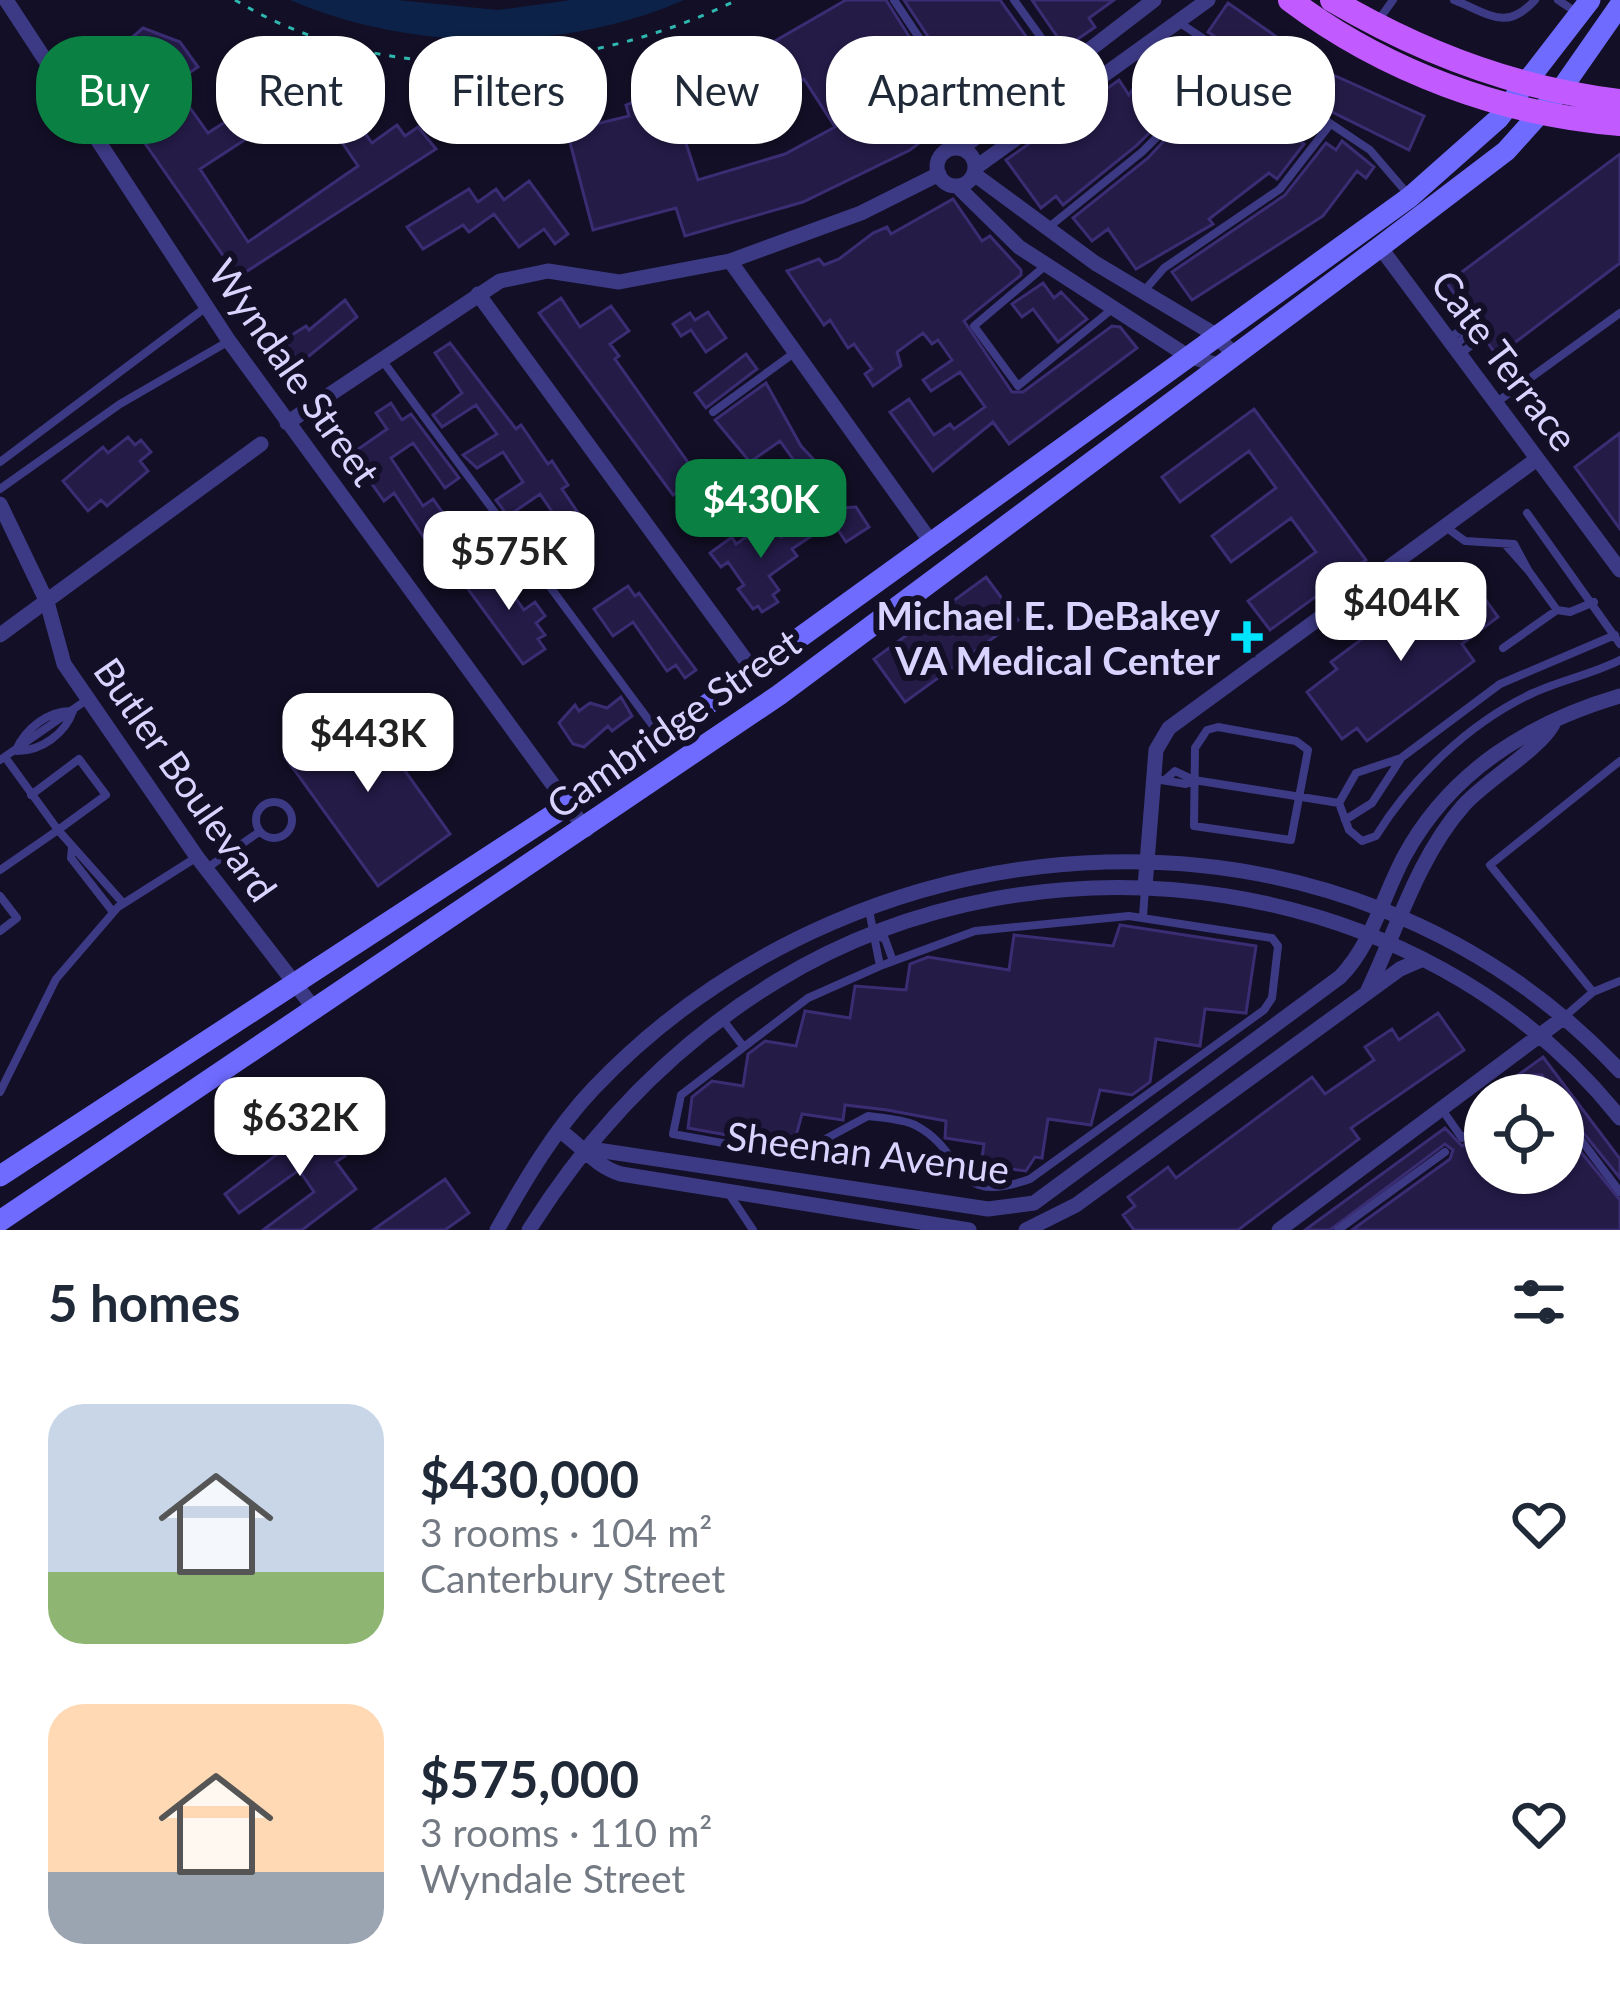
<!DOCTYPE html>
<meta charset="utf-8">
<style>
body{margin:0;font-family:Lato,sans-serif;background:#f2f2f3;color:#1f2937;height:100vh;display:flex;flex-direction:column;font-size:45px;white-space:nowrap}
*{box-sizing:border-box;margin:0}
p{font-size:39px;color:#747a83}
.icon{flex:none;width:66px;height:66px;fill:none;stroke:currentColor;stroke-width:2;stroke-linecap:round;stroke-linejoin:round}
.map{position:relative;height:1230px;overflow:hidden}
.side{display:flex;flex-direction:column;background:#fff;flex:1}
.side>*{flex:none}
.guide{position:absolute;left:36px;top:36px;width:1548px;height:108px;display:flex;gap:24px}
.controls{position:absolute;left:1464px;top:1074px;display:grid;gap:24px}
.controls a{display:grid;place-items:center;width:120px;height:120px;border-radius:50%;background:#fff;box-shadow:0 3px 9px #0004;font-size:60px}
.price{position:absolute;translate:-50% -102px;padding:0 27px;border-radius:24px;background:#fff;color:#222;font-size:39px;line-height:78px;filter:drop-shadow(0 3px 6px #0008)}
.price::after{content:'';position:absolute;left:50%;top:72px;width:36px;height:27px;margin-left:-18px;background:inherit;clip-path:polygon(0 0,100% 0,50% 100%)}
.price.on{background:#0b8043;color:#fff}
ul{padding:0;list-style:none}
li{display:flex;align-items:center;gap:36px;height:300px;padding:0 48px}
li span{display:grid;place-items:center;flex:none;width:336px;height:240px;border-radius:36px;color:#555}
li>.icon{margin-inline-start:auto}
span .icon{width:144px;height:144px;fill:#fffc;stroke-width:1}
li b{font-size:51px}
h2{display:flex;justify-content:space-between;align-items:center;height:144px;padding:0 48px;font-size:51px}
.tag{padding:0 42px;border-radius:48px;background:#fff;box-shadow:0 3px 9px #0004;font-size:42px;line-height:108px}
.tag.on{background:#0b8043;color:#fff}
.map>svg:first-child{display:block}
.water{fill:#0c2248}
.building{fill:#241b47;stroke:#3b2d73;stroke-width:3;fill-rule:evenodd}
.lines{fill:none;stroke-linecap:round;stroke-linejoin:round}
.path{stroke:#2fb8b0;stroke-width:3;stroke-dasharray:6 9;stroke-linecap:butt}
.lane{stroke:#3d3a85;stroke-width:8}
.street{stroke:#3d3a85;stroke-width:15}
.secondary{stroke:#6f6bff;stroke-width:21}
.primary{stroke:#c25bff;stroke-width:24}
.poi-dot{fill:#00e5ff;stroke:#130f26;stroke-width:4.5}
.labels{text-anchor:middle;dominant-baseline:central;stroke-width:12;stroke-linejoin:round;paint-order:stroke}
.street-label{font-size:39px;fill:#d9d4ff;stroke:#130f26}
.poi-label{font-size:39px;font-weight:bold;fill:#d9d4ff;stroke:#130f26;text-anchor:end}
</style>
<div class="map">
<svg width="1620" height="1230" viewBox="0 0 1620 1230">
<rect width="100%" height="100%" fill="#130f26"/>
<!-- water -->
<path class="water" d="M290,0H397L498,10L571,0H684C563,53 411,52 290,0Z"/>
<!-- building -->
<path class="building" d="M846,0H886L958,114L910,150L803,202L685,236L676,208L593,230L567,131L629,116L626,105L645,97L728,74L725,70ZM804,79L835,127L785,154L698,180L683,134L758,115L757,109Z
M904,0H1000L1045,63L972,103Z
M1032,0H1114L1089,18L1095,27L1065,48Z
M1228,3L1314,63L1296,90L1208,32Z
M143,28L180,42L198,67L173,84L208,133L251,105L225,98L228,77L350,112L372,143L397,125L405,136L418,127L436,149L238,277L94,70ZM283,115L333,129L358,166L248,242L200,169Z
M1175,40L1211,64L1200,83L1136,146L1063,205L1056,196L1041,208L1006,160L1119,80L1129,95L1153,58L1160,63Z
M1329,73L1424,116L1409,150L1314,103Z
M1220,81L1304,144L1277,179L1269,173L1209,219L1213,224L1136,269L1108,229L1092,241L1073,218L1148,158Z
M1342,141L1374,167L1366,178L1357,171L1323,216L1192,300L1172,272L1285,195L1326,143L1336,150Z
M1620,154V263L1497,356L1488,343L1491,332L1479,315L1468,314L1447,283Z
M529,181L568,234L555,244L544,229L519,247L494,214L469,232L463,225L423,249L407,227L469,189L478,202L496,189L504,200Z
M953,199L982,241L990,236L1021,270V275L964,321L1012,392H1023L1112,326L1120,327L1137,348L1009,444L993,422L933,471L890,412L909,399L934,435L950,424L954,429L985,407L960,372L931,391L923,380L952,360L938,340L932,344L923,333L897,352L901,366L873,386L865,374L872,369L854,344L848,348L830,320L824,325L787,271L819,259L824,265L839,259L873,233L887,227L891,234Z
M1043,283L1054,298L1061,292L1087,319L1058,342L1033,309L1022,317L1012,304Z
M561,298L580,327L611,306L629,331L610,344L619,356L615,359L699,478L673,495L539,313Z
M345,300L357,317L304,360L296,357L284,340L306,326L309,330Z
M708,312L726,338L706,352L691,330L681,336L673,324L690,313L695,320Z
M450,343L516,429L521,425L548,464L552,461L568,485L562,489L591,532L574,544L540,494L508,516L496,500L523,482L503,452L477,468L463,455L497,434L476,405L442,427L433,415L462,393L435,353Z
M746,354L757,369L706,408L695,393Z
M766,383L801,446L832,479L823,485L839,508L856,507L869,527L846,542L818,500L811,505L790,476L800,469L780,441L750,462L715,420Z
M391,403L402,420L411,414L459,478L445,488L413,443L391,458L423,506L433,499L457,533L476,520L490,538L460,559L467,569L457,577L445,560L441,563L394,493L384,501L351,454L387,429L376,413Z
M1254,409L1366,560L1270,630L1248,601L1316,552L1291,518L1231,562L1212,536L1276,488L1249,451L1180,502L1162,477Z
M1620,433V529L1575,467Z
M128,437L135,445L141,440L151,452L140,461L148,471L107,506L101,500L88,511L63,481L103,447L108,453Z
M769,521L781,537L805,522L813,535L792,549L797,556L769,576L779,590L773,595L778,602L762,612L758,606L753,609L738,589L744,585L728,562L721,567L710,553L732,537L736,544Z
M502,561L510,573L502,579L524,610L535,602L545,616L536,623L545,635L538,639L545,649L523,664L465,585Z
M986,577L1018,620L905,702L874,659Z
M1474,584L1498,617L1462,644L1474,661L1367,741L1357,728L1342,739L1307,692L1337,669L1331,662L1423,594L1436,613Z
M628,586L635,596L639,593L696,670L685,678L676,665L667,671L633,622L613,636L594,609Z
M621,697L632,716L612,731L608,726L584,747L573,744L559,723L575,705L579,711L590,703L607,708Z
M358,705L450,834L378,886L285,757Z
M1120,925L1256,946L1246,1013L1205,1009L1200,1046L1156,1039L1150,1082L1132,1095L1100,1090L1091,1125L1048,1119L1042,1158L1035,1157L1026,1171L981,1165L984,1144L945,1138L946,1121L887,1110L845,1105L843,1120L802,1114L793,1147L688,1128L692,1097L712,1081L743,1086L748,1054L765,1041L796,1046L805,1011L850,1018L855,986L906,990L910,964L928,957L1009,970L1014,935L1113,946Z
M1438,1013L1464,1050L1351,1128L1359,1139L1238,1230H1134L1123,1215L1135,1206L1128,1197L1168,1167L1176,1178L1312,1077L1325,1094L1374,1060L1365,1047L1392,1029L1399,1040Z
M1543,1057L1620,1159V1178L1563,1108V1095H1555L1542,1075H1533L1512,1095H1491Z
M321,1121L345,1156L336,1162L356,1189L302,1230H263L314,1192L299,1170L239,1213L225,1194Z
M1445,1128L1462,1146L1485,1131V1173H1563V1130L1620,1200V1230H1352L1450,1159L1453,1150L1445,1144L1330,1230H1305Z
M445,1179L469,1213L445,1230H373Z"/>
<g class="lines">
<!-- path -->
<path class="path" d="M235,0C385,91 584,75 737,0"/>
<!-- lane -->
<path class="lane" d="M894,0L980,129
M1014,0L1053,54
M1454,0C1490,14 1506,32 1535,0
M1558,0L1579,14
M1380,18L1393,0
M1180,23L1370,150L1407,193
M1049,227L1142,152L1206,88L1226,57
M1045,266L974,326L1018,386L1111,310
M1144,291L1164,268L1280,189L1328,127
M1450,338L1473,321
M1455,345L1477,327
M1461,353L1484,336
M382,360L659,734
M1497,402L1620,313
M713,412L794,353
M0,462L205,308
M0,489L120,404L229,341
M1527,513L1620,644
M1447,528L1465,541L1514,544L1528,570L1505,544
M1528,570L1557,610L1570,612L1594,602
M1615,635L1500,684L1401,758L1356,773L1339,803L1349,830L1362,841L1376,836C1412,778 1470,722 1533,693C1561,680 1593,674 1620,660
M1503,648L1557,610
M1218,727L1296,741L1308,750L1291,840L1194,826L1195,748L1207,730Z
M16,750C26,728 49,710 73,711
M17,751C41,751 65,734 73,711
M0,760L88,699
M1155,779L1186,784L1194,780L1175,771L1166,779
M1194,780L1339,803
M31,795L79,759L106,795L58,830L123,903
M256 820a18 18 0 1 1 36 0a18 18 0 1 1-36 0Z
M1345,820L1372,803L1400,760
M72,848L71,858L113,912
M207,868L259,832
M0,870L58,830L5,757
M0,896L17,918L0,931
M869,910L880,966
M1129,916L1272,938L1278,946L1272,998L1264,1010L1030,1179C950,1208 969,1153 915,1125C902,1119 883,1118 868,1116L794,1156L673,1134L681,1095L808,998L880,966L975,931Z
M1143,917L1145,888
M876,935L885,939L893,961
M1593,992L1490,865L1620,761
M1564,1017L1593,992L1620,981
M723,1020L743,1046
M0,1092L56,979L118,907L197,857
M1520,1095L1538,1082L1547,1095
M1443,1111L1462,1138L1485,1121
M1563,1116L1620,1192
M729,1194L753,1230
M1338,1230L1445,1152"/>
<!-- street -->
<path class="street" d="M6,0L229,341L586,830
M962,148L1154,0
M937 167a19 19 0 1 1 38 0a19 19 0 1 1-38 0Z
M975,168L1208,0
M974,174L1095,263L1214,334L1233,353
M957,186L1019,247L1186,355L1217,365
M1380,247L1620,570
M730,261L931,542
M478,294L755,673
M287,423L500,281L548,271L619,282L730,261L861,213L939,174
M0,504L47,602L64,664L197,857L316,1011
M0,635L261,444
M1145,887L1156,750L1169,728L1537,459
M1368,990C1397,929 1418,857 1463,806C1487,779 1538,751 1553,724
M559,1130C582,1146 595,1166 621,1174L969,1230
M584,1148L988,1209L1034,1203L1340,977C1372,945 1383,895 1405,855C1451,771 1531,722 1620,696
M497,1230C525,1180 555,1129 594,1088C867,802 1344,777 1620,1071
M529,1230C593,1128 674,1044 777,981C1044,818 1423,871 1620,1118
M1026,1230L1076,1205L1400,969L1423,959
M1279,1230L1563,1018"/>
<!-- secondary -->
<path class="secondary" d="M0,1176L568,805L1410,197L1498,119L1590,0
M0,1221L779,695L1380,247L1506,151L1560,91L1620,5"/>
<!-- primary -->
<path class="primary" d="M1290,0C1384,71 1503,115 1620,124
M1332,0C1422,53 1516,89 1620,101"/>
</g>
<!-- markers -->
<path class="poi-dot" d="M1241 619h12v12h12v12h-12v12h-12v-12h-12v-12h12z"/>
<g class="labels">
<!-- street labels -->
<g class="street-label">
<text transform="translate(1505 360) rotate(53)">Cate Terrace</text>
<text transform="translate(295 372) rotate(55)">Wyndale Street</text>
<text transform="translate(673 723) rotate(-35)">Cambridge Street</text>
<text transform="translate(186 779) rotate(55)">Butler Boulevard</text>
<text transform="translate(868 1152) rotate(7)">Sheenan Avenue</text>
</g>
<!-- poi labels -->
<g class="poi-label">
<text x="1220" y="615">Michael E. DeBakey<tspan x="1220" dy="45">VA Medical Center</tspan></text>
</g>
</g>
</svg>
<div class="controls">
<a><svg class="icon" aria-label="locate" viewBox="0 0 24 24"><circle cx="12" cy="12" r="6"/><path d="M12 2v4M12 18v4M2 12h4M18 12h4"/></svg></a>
</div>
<b class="price on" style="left:761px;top:561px">$430K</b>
<b class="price" style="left:509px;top:613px">$575K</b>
<b class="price" style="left:1401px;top:664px">$404K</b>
<b class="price" style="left:368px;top:795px">$443K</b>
<b class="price" style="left:300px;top:1179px">$632K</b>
<div class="guide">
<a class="tag on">Buy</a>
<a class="tag">Rent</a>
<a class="tag">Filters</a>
<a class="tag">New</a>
<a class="tag">Apartment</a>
<a class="tag">House</a>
</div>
</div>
<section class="side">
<h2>5 homes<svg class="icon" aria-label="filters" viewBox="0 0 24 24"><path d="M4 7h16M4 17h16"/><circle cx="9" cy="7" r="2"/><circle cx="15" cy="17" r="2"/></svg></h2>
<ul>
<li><span style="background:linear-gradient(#c9d6e8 70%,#8fb573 0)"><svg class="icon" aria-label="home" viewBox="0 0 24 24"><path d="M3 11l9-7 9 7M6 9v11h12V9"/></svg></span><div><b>$430,000</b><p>3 rooms · 104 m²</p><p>Canterbury Street</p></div><svg class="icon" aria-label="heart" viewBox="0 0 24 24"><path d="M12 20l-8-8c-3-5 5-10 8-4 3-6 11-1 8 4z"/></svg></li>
<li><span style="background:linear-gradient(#ffd9b3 70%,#9aa5b1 0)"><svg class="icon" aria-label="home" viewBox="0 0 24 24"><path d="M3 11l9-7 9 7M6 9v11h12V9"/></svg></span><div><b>$575,000</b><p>3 rooms · 110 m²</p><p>Wyndale Street</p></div><svg class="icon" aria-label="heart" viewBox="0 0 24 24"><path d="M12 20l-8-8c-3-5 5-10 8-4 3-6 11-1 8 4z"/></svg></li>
</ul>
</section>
